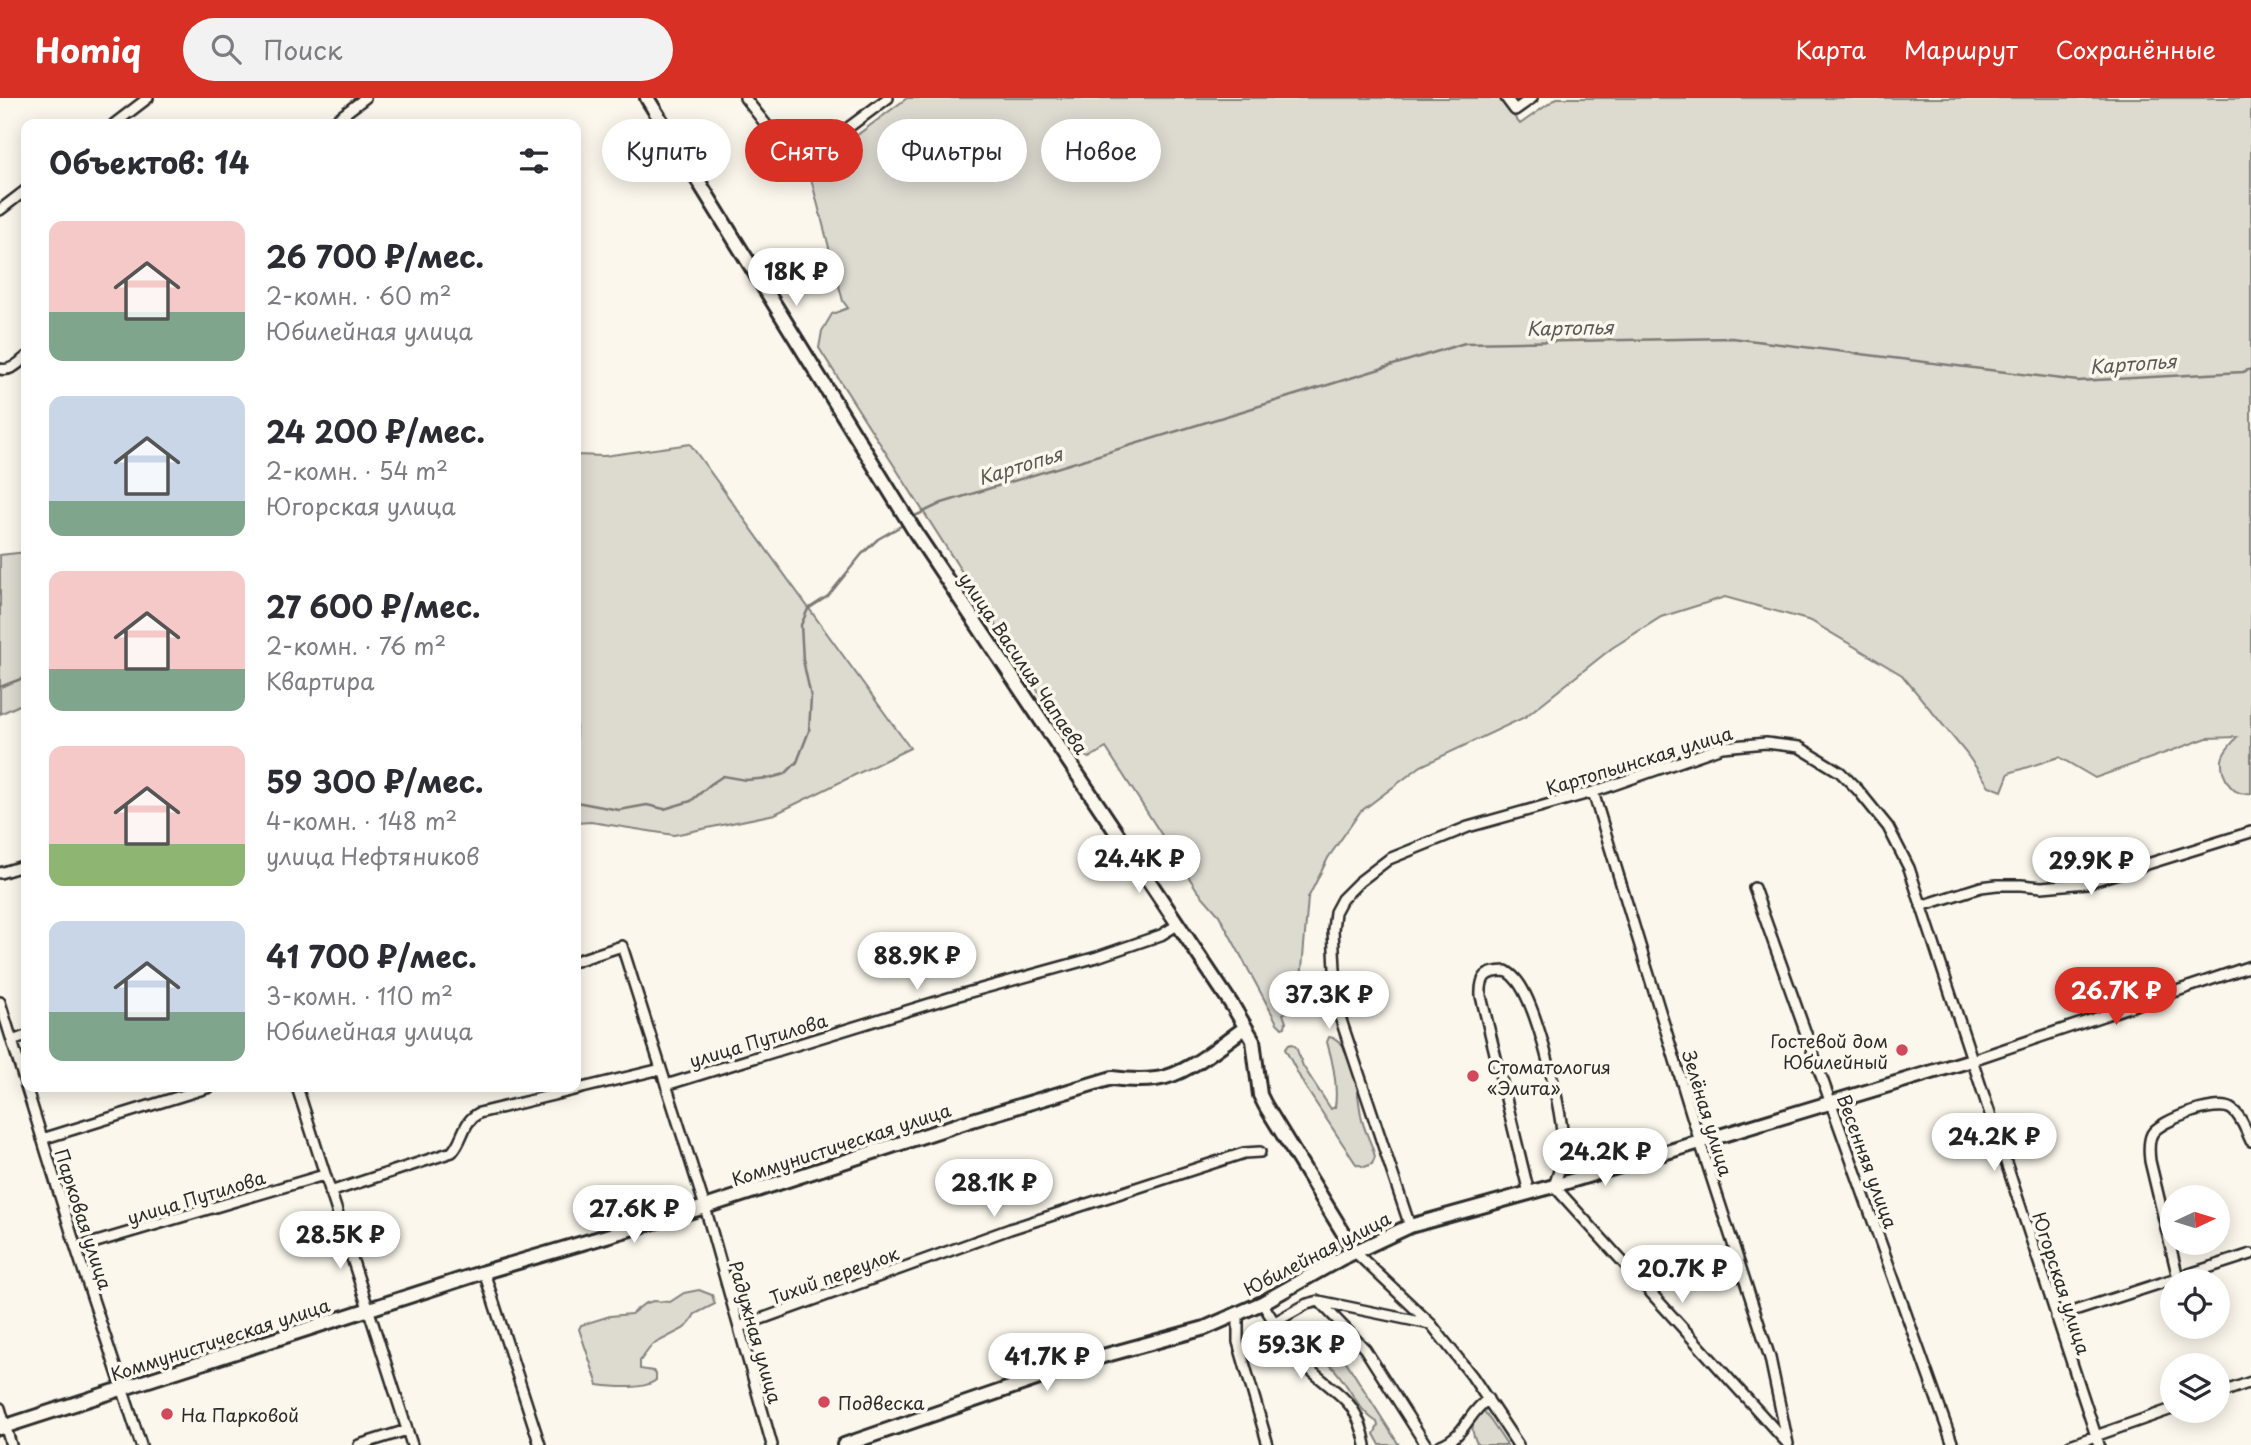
<!DOCTYPE html>
<html lang="ru">
<meta charset="utf-8">
<style>
body{margin:0;font-family:"Playpen Sans",sans-serif;background:#f2f2f3;color:#2b2b33;height:100vh;display:flex;flex-direction:column;font-size:26px;white-space:nowrap}
*{box-sizing:border-box;margin:0}
p{font-size:23px;color:#7c7c81}
.icon{flex:none;width:38px;height:38px;fill:none;stroke:currentColor;stroke-width:2;stroke-linecap:round;stroke-linejoin:round}
.map{position:relative;flex:1;overflow:hidden}
.details{position:absolute;left:21px;top:21px;width:560px;height:973px;display:flex;flex-direction:column;background:#fff;border-radius:14px;box-shadow:0 4px 18px #0003}
.details>*{flex:none}
.guide{position:absolute;left:602px;top:21px;width:665px;height:63px;display:flex;gap:14px}
.needle{width:46px;rotate:86deg}
.buttons{position:absolute;left:2160px;top:1087px;display:grid;gap:14px}
.buttons a{display:grid;place-items:center;width:70px;height:70px;border-radius:50%;background:#fff;box-shadow:0 4px 18px #0003;font-size:35px}
.price{position:absolute;translate:-50% -60px;padding:0 16px;border-radius:24px;background:#fff;color:#222;font-size:23px;line-height:46px;filter:drop-shadow(0 2px 4px #0008)}
.price::after{content:'';position:absolute;left:50%;top:42px;width:21px;height:16px;margin-left:-10px;background:inherit;clip-path:polygon(0 0,100% 0,50% 100%)}
.price.active{background:#d93025;color:#fff}
ul{padding:0;list-style:none}
li{display:flex;align-items:center;gap:21px;height:175px;padding:0 28px}
li span{display:grid;place-items:center;flex:none;width:196px;height:140px;border-radius:14px;color:#555}
li>.icon{margin-inline-start:auto}
span .icon{width:84px;height:84px;fill:#fffc;stroke-width:1}
li b{font-size:30px}
h2{display:flex;justify-content:space-between;align-items:center;height:84px;padding:0 28px;font-size:30px}
.chip{padding:0 24px;border-radius:32px;background:#fff;box-shadow:0 4px 18px #0003;font-size:24px;line-height:63px}
.chip.active{background:#d93025;color:#fff}
header{display:flex;align-items:center;gap:42px;box-sizing:border-box;height:98px;padding:0 35px;background:#d93025;color:#fff}
header strong{font-size:33px}
nav{display:flex;gap:38px;margin-inline-start:auto;font-size:24px}
.search{width:490px;height:63px;background:#f2f2f3;display:flex;align-items:center;gap:18px;box-sizing:border-box;padding:0 24px;border-radius:38px;color:#7c7c81;font-size:26px}
.map>svg:first-child{display:block}
.green{fill:#dddad0;stroke:#84827e;stroke-width:2}
.lines{fill:none;stroke-linecap:round;stroke-linejoin:round}
.stream{stroke:#7b7a75;stroke-width:2.5}
.street-casing{stroke:#2b2b2b;stroke-width:14}
.secondary-casing{stroke:#2b2b2b;stroke-width:18}
.street{stroke:#fbf7ec;stroke-width:9}
.secondary{stroke:#fbf7ec;stroke-width:12}
.poi-dot{fill:#d1495b;stroke:#fbf7ec;stroke-width:2.5}
.labels{text-anchor:middle;dominant-baseline:central;stroke-width:7;stroke-linejoin:round;paint-order:stroke}
.street-label{font-size:18px;fill:#2b2b2b;stroke:#fbf7ec}
.poi-label{font-size:18px;fill:#2b2b2b;stroke:#fbf7ec;text-anchor:start}
.water-label{font-size:19px;font-style:italic;fill:#5a5956;stroke:#fbf7ec}
</style>
<header>
<strong>Homiq</strong>
<div class="search"><svg class="icon" aria-label="search" viewBox="0 0 24 24"><circle cx="10" cy="10" r="6"/><path d="M15 15l6 6"/></svg>Поиск</div>
<nav><a>Карта</a><a>Маршрут</a><a>Сохранённые</a></nav>
</header>
<div class="map">
<svg width="2251" height="1347" viewBox="0 0 2251 1347">
<rect width="100%" height="100%" fill="#fbf7ec"/>
<filter id="ink" filterUnits="userSpaceOnUse"><feTurbulence type="fractalNoise" baseFrequency=".0143" numOctaves="2"/><feDisplacementMap in="SourceGraphic" scale="14" xChannelSelector="R" yChannelSelector="G"/><feConvolveMatrix kernelMatrix="1 2 1 2 8 2 1 2 1" color-interpolation-filters="sRGB"/></filter>
<g filter="url(#ink)">
<!-- green -->
<path class="green" d="M907,0H1499L1520,26L1557,0H2251V695C2249,695 2242,696 2240,695C2228,692 2221,673 2222,662C2223,653 2232,646 2237,639L2207,640L2095,680L2059,659L2009,675L2002,693L1989,688L1966,655L1902,577L1811,523L1725,499L1661,519L1612,550L1525,619L1421,668L1360,714L1328,760L1308,800L1299,907L1283,916L1286,924L1285,929L1282,930L1277,925L1219,817L1197,792L1106,650L1089,660C1058,647 1054,629 1043,601L819,250L822,233L832,216L848,210L843,203L809,73Z
M690,346L910,650L775,716L674,737L591,724L576,725V357L604,358Z
M26,454V604L0,616V457Z
M1329,939C1355,942 1357,996 1361,1017C1363,1032 1372,1044 1375,1059L1372,1066L1365,1069L1356,1066L1304,987L1285,951L1288,947L1292,946L1296,949L1303,968L1331,1011L1335,1009C1338,988 1333,964 1327,944Z
M699,1192L712,1197L715,1206L695,1216L689,1226L683,1231L652,1247L640,1263V1271L653,1273L656,1276V1282C644,1292 613,1289 598,1287L579,1231L581,1227L610,1218L631,1216L644,1206L653,1203L670,1204L684,1195Z
M1315,1233L1329,1239L1333,1243L1399,1347H1380L1374,1336L1378,1328L1377,1324C1355,1311 1348,1282 1329,1266C1312,1265 1294,1255 1304,1237Z
M1479,1313H1484L1507,1347H1478C1471,1335 1470,1325 1479,1313Z"/>
<g class="lines">
<!-- stream -->
<path class="stream" d="M913,419L942,405L1465,245L1732,240L2078,283L2243,274L2251,271
M0,589L26,579
M576,704L619,712L647,707L664,711L691,703L711,686L723,678L746,682L770,680L785,676L797,664L809,633L811,599L803,562L801,527L808,511L828,498L862,456L878,441L901,428"/>
<defs>
<path id="street" d="M745,0L798,67L888,0
M1506,0L1515,12L1532,0
M114,26L148,0
M331,26L365,0
M0,112L26,92
M0,271C10,274 19,265 26,259
M1593,694L1700,1044L1770,1260L1788,1346
M0,775L26,767
M1754,790L1953,1347
M1921,808L1981,789L1997,787H2021L2042,789L2086,785L2251,734
M576,863L622,848L705,1109L772,1347
M0,904L76,1150L141,1347
M12,943L26,938
M1972,962L2251,868
M666,987L952,899L1097,859L1161,837L1179,826
M297,989L412,1347
M42,1041L210,989
M330,1094L452,1054C464,1041 462,1024 479,1015L661,971
M1529,1095L1481,898C1480,878 1486,873 1506,873C1511,876 1515,880 1518,884C1538,911 1564,1017 1563,1051C1563,1064 1558,1076 1554,1088L1788,1346
M1410,1128L1337,910L1333,832L1335,814L1342,801L1359,784L1389,761L1468,729L1593,694L1722,649L1766,645L1799,649L1840,674L1858,692L1888,729L1909,770L2099,1347
M76,1150L324,1077
M1355,1154L1431,1226L1472,1278L1518,1347
M484,1174L540,1347
M2178,1180L2150,1063C2149,1055 2148,1044 2152,1036C2160,1022 2217,1002 2231,1011C2241,1017 2246,1033 2251,1043
M1319,1203L1365,1251L1426,1347
M1262,1205C1275,1224 1289,1252 1306,1268C1337,1297 1357,1300 1366,1347
M1238,1215V1244L1268,1347
M2056,1219L2251,1156
M1275,1224L1307,1206L1319,1203L1430,1226
M739,1229L1010,1131L1244,1055L1260,1054
M2217,1296L2251,1284
M0,1310L11,1347
M359,1347L407,1332
M1441,1347C1466,1337 1467,1316 1488,1301
M2070,1347L2172,1311"/>
<path id="secondary" d="M647,0L917,437L1234,910L1253,942L1260,997L1265,1007L1355,1154
M0,1330L484,1174L705,1109L969,1023L1112,980C1126,982 1141,983 1156,981C1186,978 1220,947 1245,930
M844,1347L1103,1258L1205,1230L1262,1205L1342,1160L1410,1128L1554,1088L1972,962"/>
</defs>
<!-- street casing -->
<use href="#street" class="street-casing"/>
<!-- secondary casing -->
<use href="#secondary" class="secondary-casing"/>
<!-- street -->
<use href="#street" class="street"/>
<!-- secondary -->
<use href="#secondary" class="secondary"/>
</g>
</g>
<!-- markers -->
<g class="poi-dot">
<circle cx="1902" cy="952" r="7"/>
<circle cx="1473" cy="978" r="7"/>
<circle cx="824" cy="1304" r="7"/>
<circle cx="167" cy="1316" r="7"/>
</g>
<g class="labels">
<!-- street labels -->
<g class="street-label">
<text transform="translate(1024 565) rotate(56)">улица Василия Чапаева</text>
<text transform="translate(1639 662) rotate(-17)">Картопьинская улица</text>
<text transform="translate(758 942) rotate(-17)">улица Путилова</text>
<text transform="translate(1708 1015) rotate(73)">Зелёная улица</text>
<text transform="translate(841 1046) rotate(-18)">Коммунистическая улица</text>
<text transform="translate(1868 1063) rotate(70)">Весенняя улица</text>
<text transform="translate(196 1099) rotate(-17)">улица Путилова</text>
<text transform="translate(84 1121) rotate(72)">Парковая улица</text>
<text transform="translate(1317 1155) rotate(-27)">Юбилейная улица</text>
<text transform="translate(834 1177) rotate(-20)">Тихий переулок</text>
<text transform="translate(2062 1185) rotate(72)">Югорская улица</text>
<text transform="translate(756 1234) rotate(74)">Радужная улица</text>
<text transform="translate(220 1241) rotate(-18)">Коммунистическая улица</text>
</g>
<!-- poi labels -->
<g class="poi-label">
<text x="1888" y="942" text-anchor="end">Гостевой дом<tspan x="1888" dy="21">Юбилейный</tspan></text>
<text x="1487" y="968">Стоматология<tspan x="1487" dy="21">«Элита»</tspan></text>
<text x="838" y="1304">Подвеска</text>
<text x="181" y="1316">На Парковой</text>
</g>
<!-- water labels -->
<g class="water-label">
<text transform="translate(1570 229) rotate(-1)">Картопья</text>
<text transform="translate(2133 265) rotate(-4)">Картопья</text>
<text transform="translate(1020 367) rotate(-17)">Картопья</text>
</g>
</g>
</svg>
<div class="buttons">
<a><svg class="needle" viewBox="-14 -14 28 28"><path d="M0-13l5 13h-10z" fill="#e53935"/><path d="M0 13l5-13h-10z" fill="#7c7c81"/></svg></a>
<a><svg class="icon" aria-label="locate" viewBox="0 0 24 24"><circle cx="12" cy="12" r="6"/><path d="M12 2v4M12 18v4M2 12h4M18 12h4"/></svg></a>
<a><svg class="icon" aria-label="layers" viewBox="0 0 24 24"><path d="M12 4l9 5-9 5-9-5zM3 14l9 5 9-5"/></svg></a>
</div>
<b class="price" style="left:796px;top:210px">18K ₽</b>
<b class="price" style="left:1139px;top:797px">24.4K ₽</b>
<b class="price" style="left:2091px;top:799px">29.9K ₽</b>
<b class="price" style="left:917px;top:894px">88.9K ₽</b>
<b class="price active" style="left:2116px;top:929px">26.7K ₽</b>
<b class="price" style="left:1329px;top:933px">37.3K ₽</b>
<b class="price" style="left:1994px;top:1075px">24.2K ₽</b>
<b class="price" style="left:1605px;top:1090px">24.2K ₽</b>
<b class="price" style="left:994px;top:1121px">28.1K ₽</b>
<b class="price" style="left:634px;top:1147px">27.6K ₽</b>
<b class="price" style="left:340px;top:1173px">28.5K ₽</b>
<b class="price" style="left:1682px;top:1207px">20.7K ₽</b>
<b class="price" style="left:1301px;top:1283px">59.3K ₽</b>
<b class="price" style="left:1047px;top:1295px">41.7K ₽</b>
<div class="guide">
<a class="chip">Купить</a>
<a class="chip active">Снять</a>
<a class="chip">Фильтры</a>
<a class="chip">Новое</a>
</div>
<section class="details">
<h2>Объектов: 14<svg class="icon" aria-label="filters" viewBox="0 0 24 24"><path d="M4 7h16M4 17h16"/><circle cx="9" cy="7" r="2"/><circle cx="15" cy="17" r="2"/></svg></h2>
<ul>
<li><span style="background:linear-gradient(#f6c9c9 65%,#7fa58c 0)"><svg class="icon" aria-label="home" viewBox="0 0 24 24"><path d="M3 11l9-7 9 7M6 9v11h12V9"/></svg></span><div><b>26 700 ₽/мес.</b><p>2-комн. · 60 m²</p><p>Юбилейная улица</p></div></li>
<li><span style="background:linear-gradient(#c9d6e8 75%,#7fa58c 0)"><svg class="icon" aria-label="home" viewBox="0 0 24 24"><path d="M3 11l9-7 9 7M6 9v11h12V9"/></svg></span><div><b>24 200 ₽/мес.</b><p>2-комн. · 54 m²</p><p>Югорская улица</p></div></li>
<li><span style="background:linear-gradient(#f6c9c9 70%,#7fa58c 0)"><svg class="icon" aria-label="home" viewBox="0 0 24 24"><path d="M3 11l9-7 9 7M6 9v11h12V9"/></svg></span><div><b>27 600 ₽/мес.</b><p>2-комн. · 76 m²</p><p>Квартира</p></div></li>
<li><span style="background:linear-gradient(#f6c9c9 70%,#8fb573 0)"><svg class="icon" aria-label="home" viewBox="0 0 24 24"><path d="M3 11l9-7 9 7M6 9v11h12V9"/></svg></span><div><b>59 300 ₽/мес.</b><p>4-комн. · 148 m²</p><p>улица Нефтяников</p></div></li>
<li><span style="background:linear-gradient(#c9d6e8 65%,#7fa58c 0)"><svg class="icon" aria-label="home" viewBox="0 0 24 24"><path d="M3 11l9-7 9 7M6 9v11h12V9"/></svg></span><div><b>41 700 ₽/мес.</b><p>3-комн. · 110 m²</p><p>Юбилейная улица</p></div></li>
</ul>
</section>
</div>
